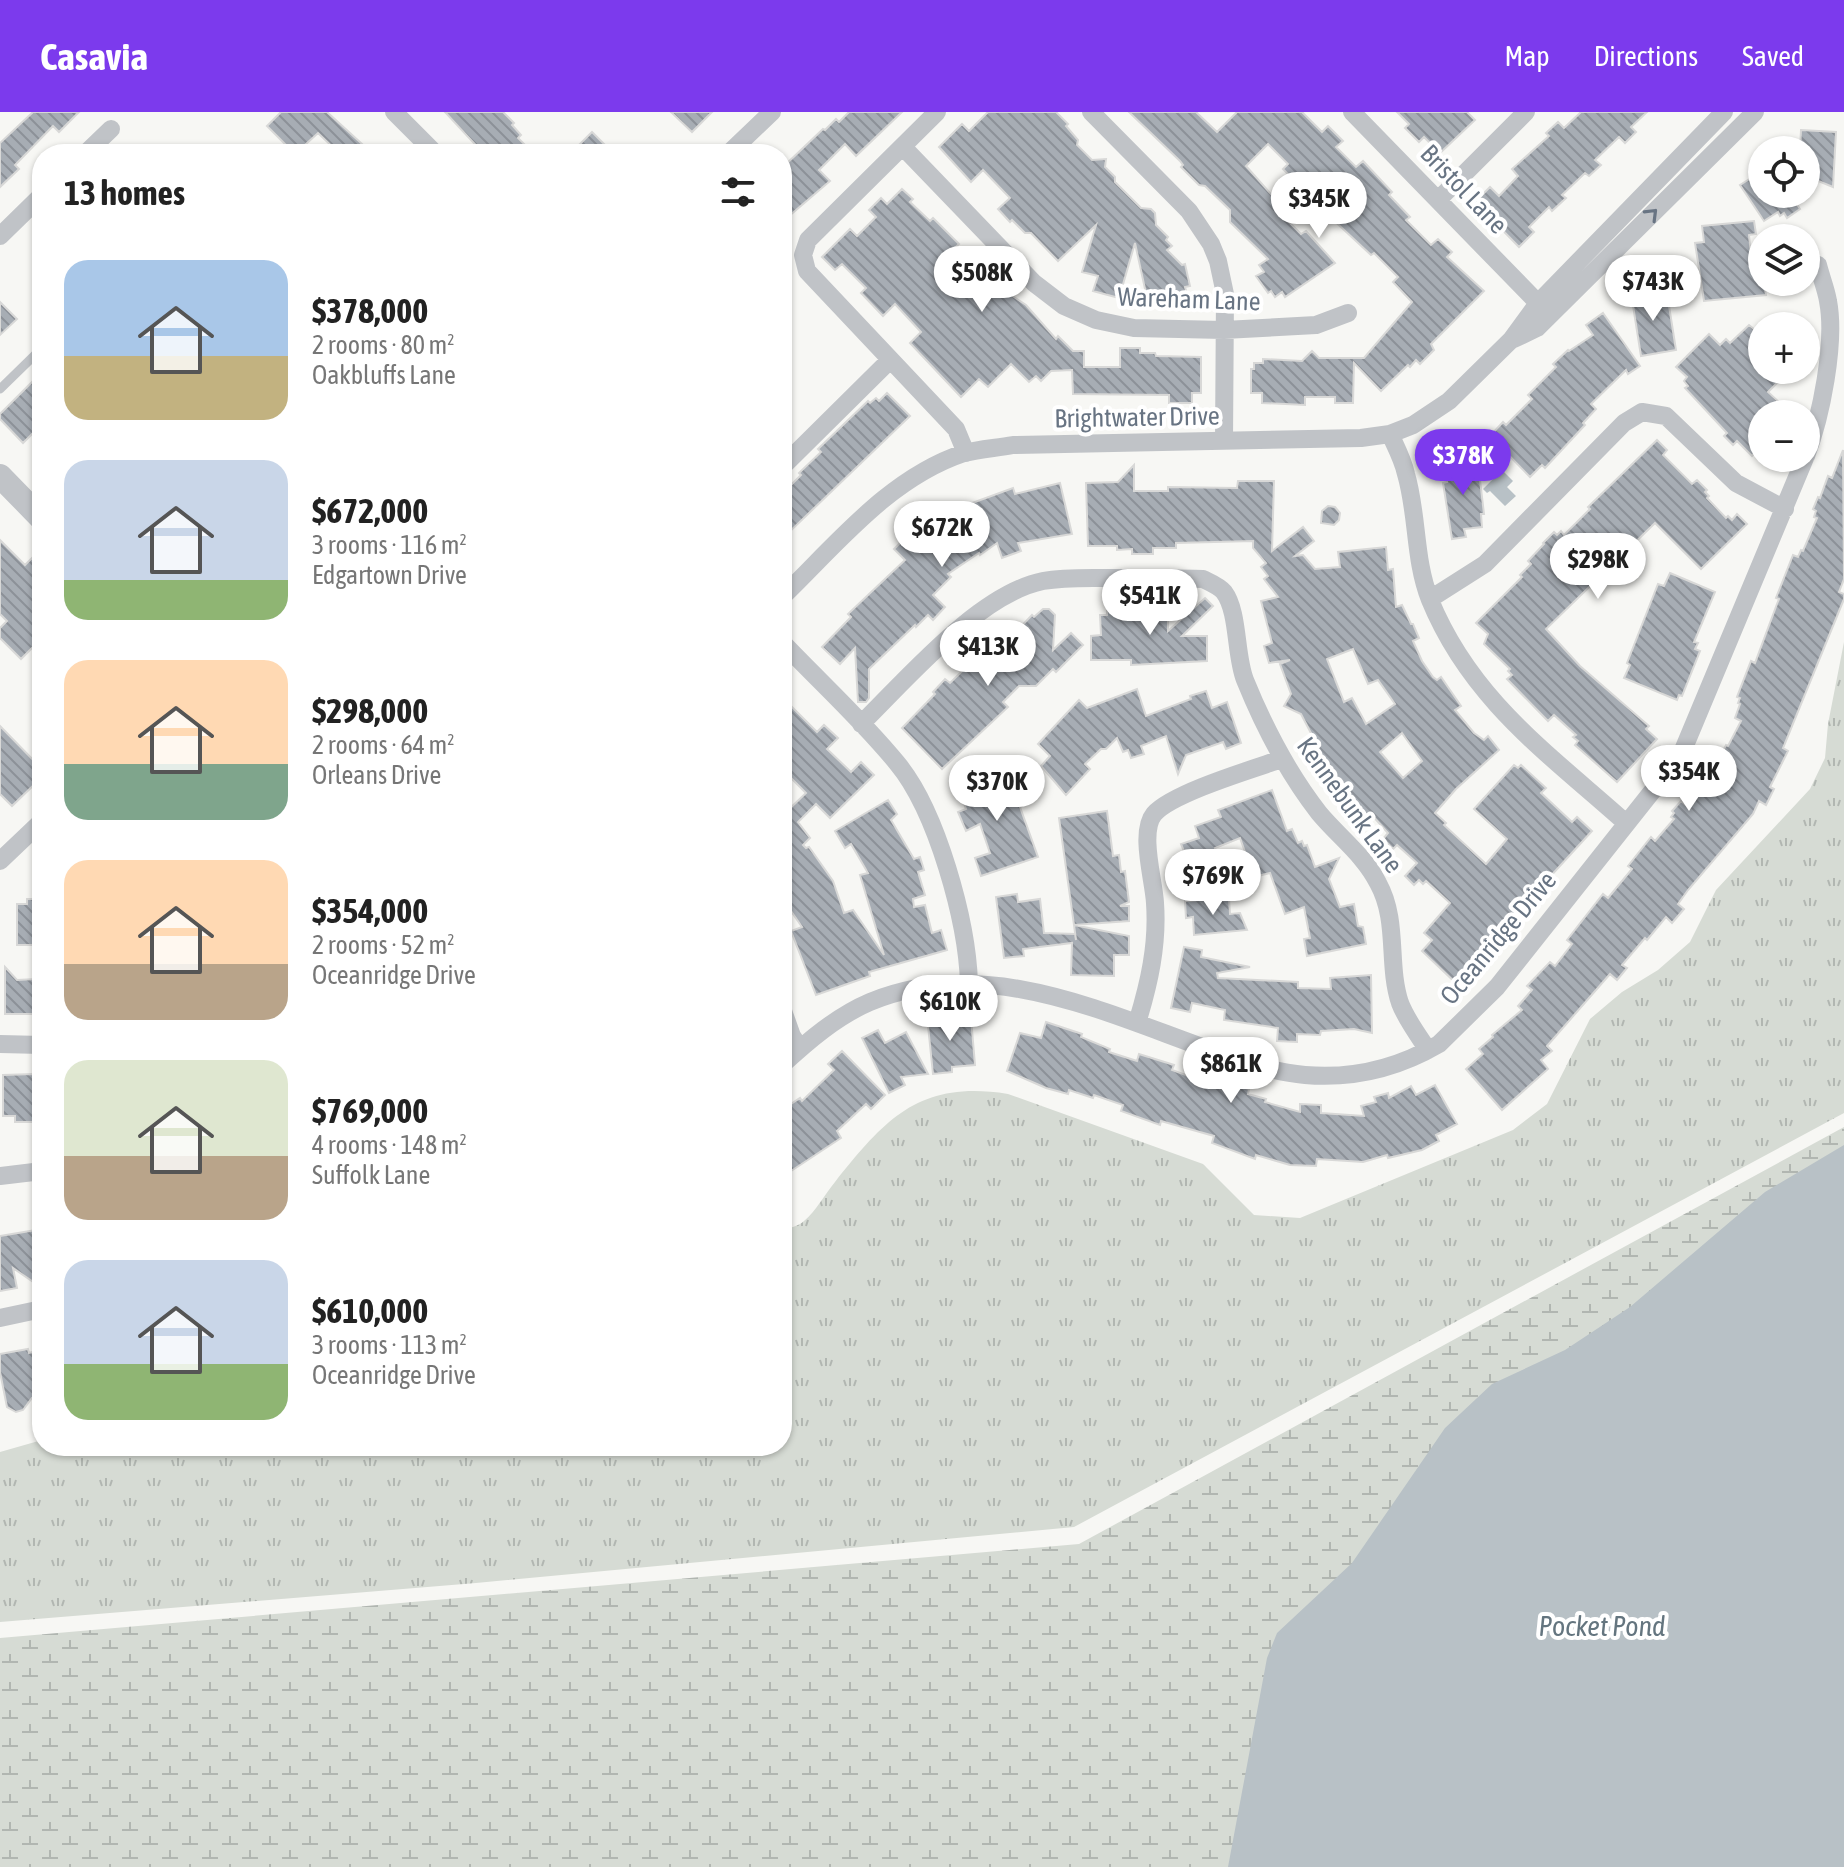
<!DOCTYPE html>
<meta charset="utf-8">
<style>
body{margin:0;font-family:"Asap Condensed",sans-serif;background:#f2f2f2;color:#222;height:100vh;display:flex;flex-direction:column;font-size:30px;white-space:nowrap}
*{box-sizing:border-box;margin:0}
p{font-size:26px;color:#767676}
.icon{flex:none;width:44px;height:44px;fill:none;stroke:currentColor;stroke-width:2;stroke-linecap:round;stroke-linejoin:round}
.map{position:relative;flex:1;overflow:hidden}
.panel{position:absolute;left:32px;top:32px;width:760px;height:1312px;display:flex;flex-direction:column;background:#fff;border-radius:32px;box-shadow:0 2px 6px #0004}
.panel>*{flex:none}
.fabs{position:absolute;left:1748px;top:24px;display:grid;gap:16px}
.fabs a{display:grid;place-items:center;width:72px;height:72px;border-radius:50%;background:#fff;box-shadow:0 2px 6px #0004;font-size:40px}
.price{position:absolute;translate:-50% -68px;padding:0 18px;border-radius:28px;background:#fff;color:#222;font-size:26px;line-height:52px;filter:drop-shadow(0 2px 4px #0008)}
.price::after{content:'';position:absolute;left:50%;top:48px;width:24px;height:18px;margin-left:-12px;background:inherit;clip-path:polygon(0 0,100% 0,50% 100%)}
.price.on{background:#7c3aed;color:#fff}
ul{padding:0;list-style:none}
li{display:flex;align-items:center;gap:24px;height:200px;padding:0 32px}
li span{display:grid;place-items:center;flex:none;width:224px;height:160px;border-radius:24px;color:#555}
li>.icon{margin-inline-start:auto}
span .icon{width:96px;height:96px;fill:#fffc;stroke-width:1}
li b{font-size:34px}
h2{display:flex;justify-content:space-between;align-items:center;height:96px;padding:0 32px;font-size:34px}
header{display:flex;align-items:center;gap:48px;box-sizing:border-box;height:112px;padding:0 40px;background:#7c3aed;color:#fff}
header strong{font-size:38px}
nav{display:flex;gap:44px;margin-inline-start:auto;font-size:28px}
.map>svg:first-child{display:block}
.grass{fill:url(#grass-tufts)}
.wetland{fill:url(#wetland-marsh)}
.water{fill:#b8c1c6}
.building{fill:url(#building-back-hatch);stroke:#d8d8d7;stroke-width:2;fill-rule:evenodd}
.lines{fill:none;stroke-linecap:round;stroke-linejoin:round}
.service{stroke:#c0c3c7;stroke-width:9}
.minor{stroke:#c0c3c7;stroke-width:18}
.tertiary{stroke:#c0c3c7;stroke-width:24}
.oneway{stroke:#687483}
.labels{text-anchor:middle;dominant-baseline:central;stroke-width:8;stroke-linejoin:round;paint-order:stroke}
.street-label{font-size:26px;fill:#687483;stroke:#fff}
.water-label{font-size:28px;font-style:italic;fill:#64757f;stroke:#fff}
</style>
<header>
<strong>Casavia</strong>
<nav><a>Map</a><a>Directions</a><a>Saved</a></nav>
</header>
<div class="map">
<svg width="1844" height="1755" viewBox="0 0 1844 1755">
<defs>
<pattern id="grass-tufts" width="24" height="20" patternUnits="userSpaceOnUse" patternTransform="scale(2)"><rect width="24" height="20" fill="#d6dbd4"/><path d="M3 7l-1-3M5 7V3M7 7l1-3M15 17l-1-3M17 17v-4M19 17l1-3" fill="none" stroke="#b1b6b1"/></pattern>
<pattern id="wetland-marsh" width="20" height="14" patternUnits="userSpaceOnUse" patternTransform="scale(2)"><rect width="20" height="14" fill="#d6dbd4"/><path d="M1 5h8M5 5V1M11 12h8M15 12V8" fill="none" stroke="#b1b6b1"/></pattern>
<pattern id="building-back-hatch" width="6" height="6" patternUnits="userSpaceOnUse" patternTransform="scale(2)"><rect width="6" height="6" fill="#a7adb4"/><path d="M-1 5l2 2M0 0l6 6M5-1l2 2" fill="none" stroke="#8c9198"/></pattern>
</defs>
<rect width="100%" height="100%" fill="#f7f7f4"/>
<!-- grass -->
<path class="grass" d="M1844,530V1001L1074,1415L476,1471L0,1510V1340L42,1328V1334H782V1118C789,1116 799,1114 804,1109C816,1099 825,1082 835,1070C886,1006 920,968 1008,982L1203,1052L1254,1103L1300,1106L1513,1018L1547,992L1590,907L1622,880L1658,858L1690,830L1716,778L1810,677L1825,646L1828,612Z"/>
<!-- wetland -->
<path class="wetland" d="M1844,1015V1755H0V1526L1079,1432Z"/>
<!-- water -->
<path class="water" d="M1470,326L1513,369L1507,375L1516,384L1505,394L1490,379L1487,381L1483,377L1495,365L1463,333Z
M1844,1033V1755H1228L1267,1546L1277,1521L1352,1451L1445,1316L1492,1272L1565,1238L1630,1195L1765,1080Z"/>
<!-- building -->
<path class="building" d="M33,0H79L59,20L53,14L15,53L19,57L0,75V31Z
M281,0H327L373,42H340L318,21L295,42L267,14Z
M445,0H503L514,11L512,13L521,23L518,26L534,42H484Z
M671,0H712L692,20Z
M849,0H902L856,44L845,32L819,58L830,69L782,110V56L823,17L825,18L836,7L839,10Z
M988,0H1056L1068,12L1066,14L1078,28L1077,33L1092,48L1106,47L1105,55L1115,65V70L1141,96L1151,97L1155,101L1156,113L1168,125L1166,128L1172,134L1167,138L1182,153L1185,152L1190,174L1185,175L1187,182L1181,184L1182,188L1158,194L1155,184L1147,186L1135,131L1119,186L1093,179L1098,164L1082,160L1096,113L1058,149L1031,121H1025L1012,108L1010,110L998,97L1010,86L983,58L971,70L939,35L962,12L969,19Z
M1129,0H1196L1217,20L1237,0H1302L1322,20L1328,14L1343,29L1336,35L1356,55L1363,49L1392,80L1389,83L1410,105L1406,108L1431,133L1438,127L1452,140L1447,145L1484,179L1431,232L1434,238L1420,252L1416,248L1410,255L1408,253L1381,279L1354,251L1353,291H1335V285H1305V293L1262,291V281H1251V257H1254V251H1263V247L1302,249L1312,239L1319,246H1364L1412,190L1393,170L1398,165L1374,141L1371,143L1328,103L1318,93L1323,88L1303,68L1298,73L1283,57L1288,52L1268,32L1246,54L1286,99L1282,103L1301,122L1306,119L1335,151L1285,185L1282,180L1275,185L1271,179L1268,181L1256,164L1264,160L1259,153L1268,147L1230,110V98L1205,74L1199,73L1181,55L1183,53L1180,49Z
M1397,0H1467L1475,8L1440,41L1424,25L1419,30L1405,16L1409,12Z
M1581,0H1647L1631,15L1636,20L1625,31L1619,25L1595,48L1601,53L1589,64L1585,61L1562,83L1566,86L1552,99L1549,95L1529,115L1534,120L1519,135L1475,90L1490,75L1499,84L1518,64L1512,57L1549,24L1546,21L1558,10L1564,16Z
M1801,18L1836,20L1833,75L1806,64V38H1800Z
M592,20L614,42H588L579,33Z
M1762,59V82H1790L1800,97L1787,106L1784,101L1780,104L1778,100L1764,109L1740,73Z
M902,77L913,87L910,90L930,109L933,106L959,132L947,143L974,171L986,160L1005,179L1026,193L1056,227L1058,224L1073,239H1084V255H1120V236H1140V241H1155L1156,244L1201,245V281H1192V291H1169V283L1073,282L1072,258L1051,259L1041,269L1036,264L1029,270L1011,252L988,275L979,267L961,285L910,231L921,220L895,192L883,204L861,181L866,176L842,152L835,158L822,145L850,117L857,124L876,105L869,98L881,86L887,92Z
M1754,109L1756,122L1749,123L1752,152L1757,151L1758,164H1762V170H1764L1766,183L1704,189L1695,131L1704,130L1702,114Z
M1652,177L1653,184L1667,181L1676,238L1641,244L1631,181Z
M0,190L17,207L0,223Z
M1603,201L1640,254L1628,262L1626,258L1591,292L1596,297L1583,311L1585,313L1545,356L1542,353L1530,365L1490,324L1503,310L1506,313L1532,287L1528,283L1556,255L1553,252L1568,238L1569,239L1593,223L1586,213Z
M1762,212V258H1790L1768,280L1782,293L1773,302H1762V334L1752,344L1737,329L1733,333L1724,324L1727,321L1685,276L1688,274L1684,269L1687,265L1676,255L1709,222L1720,233L1726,227L1730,231L1749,213L1755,218Z
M42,264V312L23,331L0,307V302L32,270L34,272Z
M887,281L910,304L782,427V382L801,363L799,361L821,340L818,337L868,289L870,291L876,286L879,289Z
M1657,328L1667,338L1663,343L1692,372L1697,368L1707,378L1705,380L1709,384L1707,386L1726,406L1728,404L1732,408L1737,402L1747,412L1701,457L1655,411L1546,517L1580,554L1649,614L1646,617L1657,627L1617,670L1575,633L1578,629L1573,625L1576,623L1554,603L1548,609L1507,567L1512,563L1508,559L1510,557L1484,532L1488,522L1476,511L1522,465L1520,463L1531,452L1528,449L1544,432L1543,431L1554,420L1557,423L1561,419L1564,423L1590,397L1588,395Z
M1843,338L1844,467L1839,480L1844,482V487L1783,636L1788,639L1770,675L1774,677L1766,693L1759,689L1753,702L1688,778L1678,792L1684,797L1672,811L1666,805L1647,828L1645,826L1622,853L1627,856L1617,868L1610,862L1547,934L1552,939L1541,948L1548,957L1502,998L1466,957L1483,942L1479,937L1493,925L1492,923L1522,898L1518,894L1532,878L1527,874L1550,850L1555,854L1572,832L1567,828L1603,782L1608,786L1632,757L1628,754L1651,725L1655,729L1674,707L1671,705L1674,701L1672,699L1681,689L1686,693L1696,680L1700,683L1726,633L1728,634L1741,609L1735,606L1740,592L1738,591L1740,586L1737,585L1751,549L1755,551L1777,492L1779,487L1776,486L1793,443L1798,445L1801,438L1803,439L1817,406L1814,405L1816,399L1813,397L1818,385L1820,386L1828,364L1832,366Z
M1467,345L1468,352L1478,351L1484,402H1481L1482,415L1464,417L1466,425L1452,427L1443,371L1447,370L1445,355L1451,354L1450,347Z
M1134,353V379H1168V375L1237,376L1238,369H1274L1272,439L1303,415L1314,429L1295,444L1303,443L1315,457L1340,455L1338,440L1386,435L1388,458L1393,457L1396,495L1402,493L1411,512H1413L1419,526L1413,529L1422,549L1433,565L1437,568L1441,565L1450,578L1461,594L1455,598L1474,621L1484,628L1488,624L1499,638L1456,677L1435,701L1446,711L1444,713L1486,752L1507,727L1474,697L1514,653L1518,656L1521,653L1546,676L1541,681L1572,710L1577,705L1592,719L1536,780L1538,782L1526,796L1522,793L1499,822L1495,827L1498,830L1466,862L1469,865L1460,875L1422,839L1432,828L1424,821L1450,791L1426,769L1423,772L1419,768L1414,773L1405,764L1417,751L1397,733L1393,737L1383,727L1388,721L1371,702L1368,705L1364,700L1360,704L1319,658L1307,635L1313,631L1310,627L1313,625L1301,602L1284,594L1291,582L1280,552L1290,548L1269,551L1264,534L1272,531L1261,489L1278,485L1264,467L1268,464L1261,455L1266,451L1253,436V429L1176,431V436H1153V442H1132V437L1117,438V434H1088L1086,371L1118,370ZM1353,537L1368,572L1378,568L1395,592L1366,612L1352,586L1344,590L1327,547ZM1402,621L1422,649L1403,666L1380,640Z
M1060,371L1072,422L1018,431L1021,439L1002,446L997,431L980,443L979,441L948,462L951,465L933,483L945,495L933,508L928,503L916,515L915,513L869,557V586L866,590H858L855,536L840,552L822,535L851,505L848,502L905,448L894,437L920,411L927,418L964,394L1013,376L1015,382Z
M1328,394L1335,395L1340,401L1339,408L1334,413L1321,411L1322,399Z
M0,428L25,453L32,446L42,457V526L21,547L0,526V516L7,509L0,502Z
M1670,461L1715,480L1694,530L1698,531L1695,537L1700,539L1682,584L1679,583L1677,588L1624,566L1630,553L1627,551L1658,472L1664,474Z
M1205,486L1213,494L1182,524H1207V549L1131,553V548H1091V524L1101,523L1100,503H1107V499L1148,498V492H1168V519Z
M1043,497H1049L1055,503L1053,538L1071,521L1083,533L1056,560L1053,557L1036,574H1019L1003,590L1008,595L942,657L902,616L935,582L933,580L945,567L950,571L991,531L994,534L1005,523L1009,527L1032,503L1034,505Z
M1137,577L1146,604L1191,587L1190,584L1206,579L1212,596L1227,590L1241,631L1226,637L1223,630L1186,643L1178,662L1166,624L1141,634L1144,642L1131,646L1128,638L1123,640L1117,626L1106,637H1101L1085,652L1090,657L1066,683L1041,654L1050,644L1038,632L1079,588L1087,596Z
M782,585L817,620L824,613L838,626L827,637L851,660L861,650L874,663L830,706L816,692L798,710L810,726L803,733L806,736L809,735L833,769L844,801L853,798L884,843L860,763L868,761L851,732L845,736L835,719L888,688L897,702L891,708L914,747L920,745L924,758L918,760L925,783L913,787L914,795L925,793L932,821L941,818L947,838L869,860L870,864L816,883L791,819L802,815L782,786V704L806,681L782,657Z
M0,614L42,657V665L12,694L0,682Z
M1000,658L1010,681L1015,678L1022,694L1020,695L1038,745L981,764L975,746L990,741L980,712L966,719L958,700L966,697L958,676Z
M1272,678L1287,719L1292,717L1298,731L1302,729L1304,734L1307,733L1315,755L1339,746L1329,767L1340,795L1354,792L1358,814L1363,815L1366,832L1307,844L1304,827L1310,826L1304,795L1285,802L1270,761L1254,765L1240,726L1215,736L1221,756L1191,767L1182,746L1186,744L1181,732L1199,726L1195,714L1221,705L1218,698Z
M1107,699L1113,744L1119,743L1121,760L1125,759L1129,790L1120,794H1129V809L1074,813L1059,706Z
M1017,782L1018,790L1040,787L1044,821L1075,822L1076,828L1074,813L1129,824V843H1114V864L1071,863L1072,831L1023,837L1024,844L1004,846L996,785Z
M1229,786L1230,802L1240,801L1247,818L1194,823L1193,805L1186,806L1185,789Z
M27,787H42V833H17V792H27Z
M1184,835L1202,838L1201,845L1250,855L1217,861L1218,866L1298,870V876L1331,877L1330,866L1371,863L1372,921L1354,917L1321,919L1320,923L1297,922V930L1277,929L1278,916L1224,908L1225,898L1192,891L1190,900L1171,896Z
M5,855L17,868L36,867V902H5Z
M955,902V908L971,906L975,953L952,955V960L933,962L927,904Z
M1046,910L1082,922L1081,925L1110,937L1109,940L1137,949L1139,942L1174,953L1172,958L1229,979L1232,971L1249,977L1248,982L1266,987L1265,990L1300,1000V992L1321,993V1001L1364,1004L1361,994L1376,990L1374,985L1388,981L1389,986L1411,974L1416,983L1435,973L1457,1012L1436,1023L1439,1029L1422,1038L1388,1046L1387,1043L1363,1050L1317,1047L1316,1054L1290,1053L1256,1043L1255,1047L1212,1031L1214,1024L1161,1009L1160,1013L1121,999L1123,993L1094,983L1093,986L1069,978L1068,982L1046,976L1007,959L1020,921L1041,926Z
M878,918L885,931L906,920L928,962L901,965L905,973L889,981L862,926Z
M842,939L885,983L871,997L866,992L837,1019L841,1026L782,1065V998L800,986L802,989L834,958L828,952Z
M34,962V965H42V999L35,1000V1010H15V1004H3V963Z
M42,1117V1176L13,1156L17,1176L0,1179V1124Z
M28,1237L29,1241L39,1238L42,1253V1284L32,1286L23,1298L16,1300L7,1295L0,1260V1242Z"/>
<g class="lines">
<!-- service -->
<path class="service" d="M0,277L42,236"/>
<!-- minor -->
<path class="minor" d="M394,0L436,42
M937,0L808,128L803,143L807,159L956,317L966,341
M1091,0L1189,99L1211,132L1218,149L1225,182L1224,329
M1352,0L1538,191
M903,35L1034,171L1064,194L1096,208L1134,216L1224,218L1316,213L1348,201
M85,42L111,17
M728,42L772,0
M1438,88L1526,0
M0,124L42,83
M1514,227L1537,216L1755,0
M1390,322C1396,335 1403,348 1406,362C1418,403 1414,448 1430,488C1471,588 1549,642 1626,711
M1806,344C1821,305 1836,231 1828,189C1826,177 1821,165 1818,153
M782,355L890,248
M782,485C837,432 889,366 964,341C980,337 997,336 1013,333L1361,326L1390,322L1413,313L1449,289L1511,228L1538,191L1724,0
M1430,487L1485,452L1624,311L1642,300L1666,304L1736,371L1785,397
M782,530C820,570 862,608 897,651C937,699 967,809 969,871
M861,612C908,566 979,482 1043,469C1065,465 1088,466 1110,466C1141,466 1172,466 1203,467C1209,470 1219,474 1224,480C1239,500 1235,543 1245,568C1264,615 1288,661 1319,701C1339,725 1364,743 1378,771C1399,809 1387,852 1400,891C1406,907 1418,923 1428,938
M0,749L42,709
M782,896L792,924L800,936
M1137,911C1149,872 1158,833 1155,791C1154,769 1139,720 1154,702C1172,681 1253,657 1282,647
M0,932L42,933
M782,953C808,929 837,904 870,890C982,844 1094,896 1199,934C1233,946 1269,960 1305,963C1352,967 1398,956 1439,932L1497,875L1681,643L1805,346
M0,1064L42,1059
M0,1206L42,1197"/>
<!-- tertiary -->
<path class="tertiary" d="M0,364L42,407"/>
</g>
<!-- one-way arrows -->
<defs><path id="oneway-chevron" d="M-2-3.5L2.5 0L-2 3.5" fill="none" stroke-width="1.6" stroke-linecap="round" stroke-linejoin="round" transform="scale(2)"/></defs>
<use class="oneway" href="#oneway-chevron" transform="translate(1652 102) rotate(-45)"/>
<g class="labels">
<!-- street labels -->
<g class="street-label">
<text transform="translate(1464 77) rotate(46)">Bristol Lane</text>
<text transform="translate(1189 187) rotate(2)">Wareham Lane</text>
<text transform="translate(1137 305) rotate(-1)">Brightwater Drive</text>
<text transform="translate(1350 693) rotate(54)">Kennebunk Lane</text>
<text transform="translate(1498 826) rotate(-50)">Oceanridge Drive</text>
</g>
<!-- water labels -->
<g class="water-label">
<text x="1602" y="1514">Pocket Pond</text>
</g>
</g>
</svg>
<div class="fabs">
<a><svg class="icon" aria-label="locate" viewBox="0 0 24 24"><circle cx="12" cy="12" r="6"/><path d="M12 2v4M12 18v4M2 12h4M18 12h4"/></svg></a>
<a><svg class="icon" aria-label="layers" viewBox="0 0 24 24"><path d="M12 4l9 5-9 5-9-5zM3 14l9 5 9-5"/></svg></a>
<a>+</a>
<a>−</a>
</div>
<b class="price" style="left:1319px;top:128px">$345K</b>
<b class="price" style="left:982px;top:202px">$508K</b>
<b class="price" style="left:1653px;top:211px">$743K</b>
<b class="price on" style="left:1463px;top:385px">$378K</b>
<b class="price" style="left:942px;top:457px">$672K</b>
<b class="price" style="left:1598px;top:489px">$298K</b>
<b class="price" style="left:1150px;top:525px">$541K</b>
<b class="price" style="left:988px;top:576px">$413K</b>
<b class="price" style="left:1689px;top:701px">$354K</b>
<b class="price" style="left:997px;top:711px">$370K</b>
<b class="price" style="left:1213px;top:805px">$769K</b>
<b class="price" style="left:950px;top:931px">$610K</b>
<b class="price" style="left:1231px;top:993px">$861K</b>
<section class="panel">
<h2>13 homes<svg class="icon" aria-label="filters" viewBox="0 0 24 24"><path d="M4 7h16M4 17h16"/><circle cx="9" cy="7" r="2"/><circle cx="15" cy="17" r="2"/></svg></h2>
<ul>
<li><span style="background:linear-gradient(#a9c7e8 60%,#c2b280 0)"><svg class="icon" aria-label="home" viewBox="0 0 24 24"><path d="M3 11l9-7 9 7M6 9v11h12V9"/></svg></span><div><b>$378,000</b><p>2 rooms · 80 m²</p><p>Oakbluffs Lane</p></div></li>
<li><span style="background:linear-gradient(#c9d6e8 75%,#8fb573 0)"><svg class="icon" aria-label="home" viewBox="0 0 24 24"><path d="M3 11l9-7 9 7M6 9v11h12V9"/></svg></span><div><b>$672,000</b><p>3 rooms · 116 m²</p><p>Edgartown Drive</p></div></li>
<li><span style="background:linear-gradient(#ffd9b3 65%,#7fa58c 0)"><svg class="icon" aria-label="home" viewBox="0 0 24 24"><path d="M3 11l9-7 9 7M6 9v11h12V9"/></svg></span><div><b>$298,000</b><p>2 rooms · 64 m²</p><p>Orleans Drive</p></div></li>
<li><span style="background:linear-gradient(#ffd9b3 65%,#b9a48a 0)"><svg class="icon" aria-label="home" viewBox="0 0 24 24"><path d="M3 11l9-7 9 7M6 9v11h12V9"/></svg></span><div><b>$354,000</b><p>2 rooms · 52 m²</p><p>Oceanridge Drive</p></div></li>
<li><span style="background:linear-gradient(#dfe7d0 60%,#b9a48a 0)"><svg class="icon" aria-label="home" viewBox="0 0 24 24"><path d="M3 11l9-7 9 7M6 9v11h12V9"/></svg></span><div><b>$769,000</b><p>4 rooms · 148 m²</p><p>Suffolk Lane</p></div></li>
<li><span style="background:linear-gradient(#c9d6e8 65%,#8fb573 0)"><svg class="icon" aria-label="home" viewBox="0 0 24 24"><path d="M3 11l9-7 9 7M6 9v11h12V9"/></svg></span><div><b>$610,000</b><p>3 rooms · 113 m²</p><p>Oceanridge Drive</p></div></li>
</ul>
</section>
</div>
